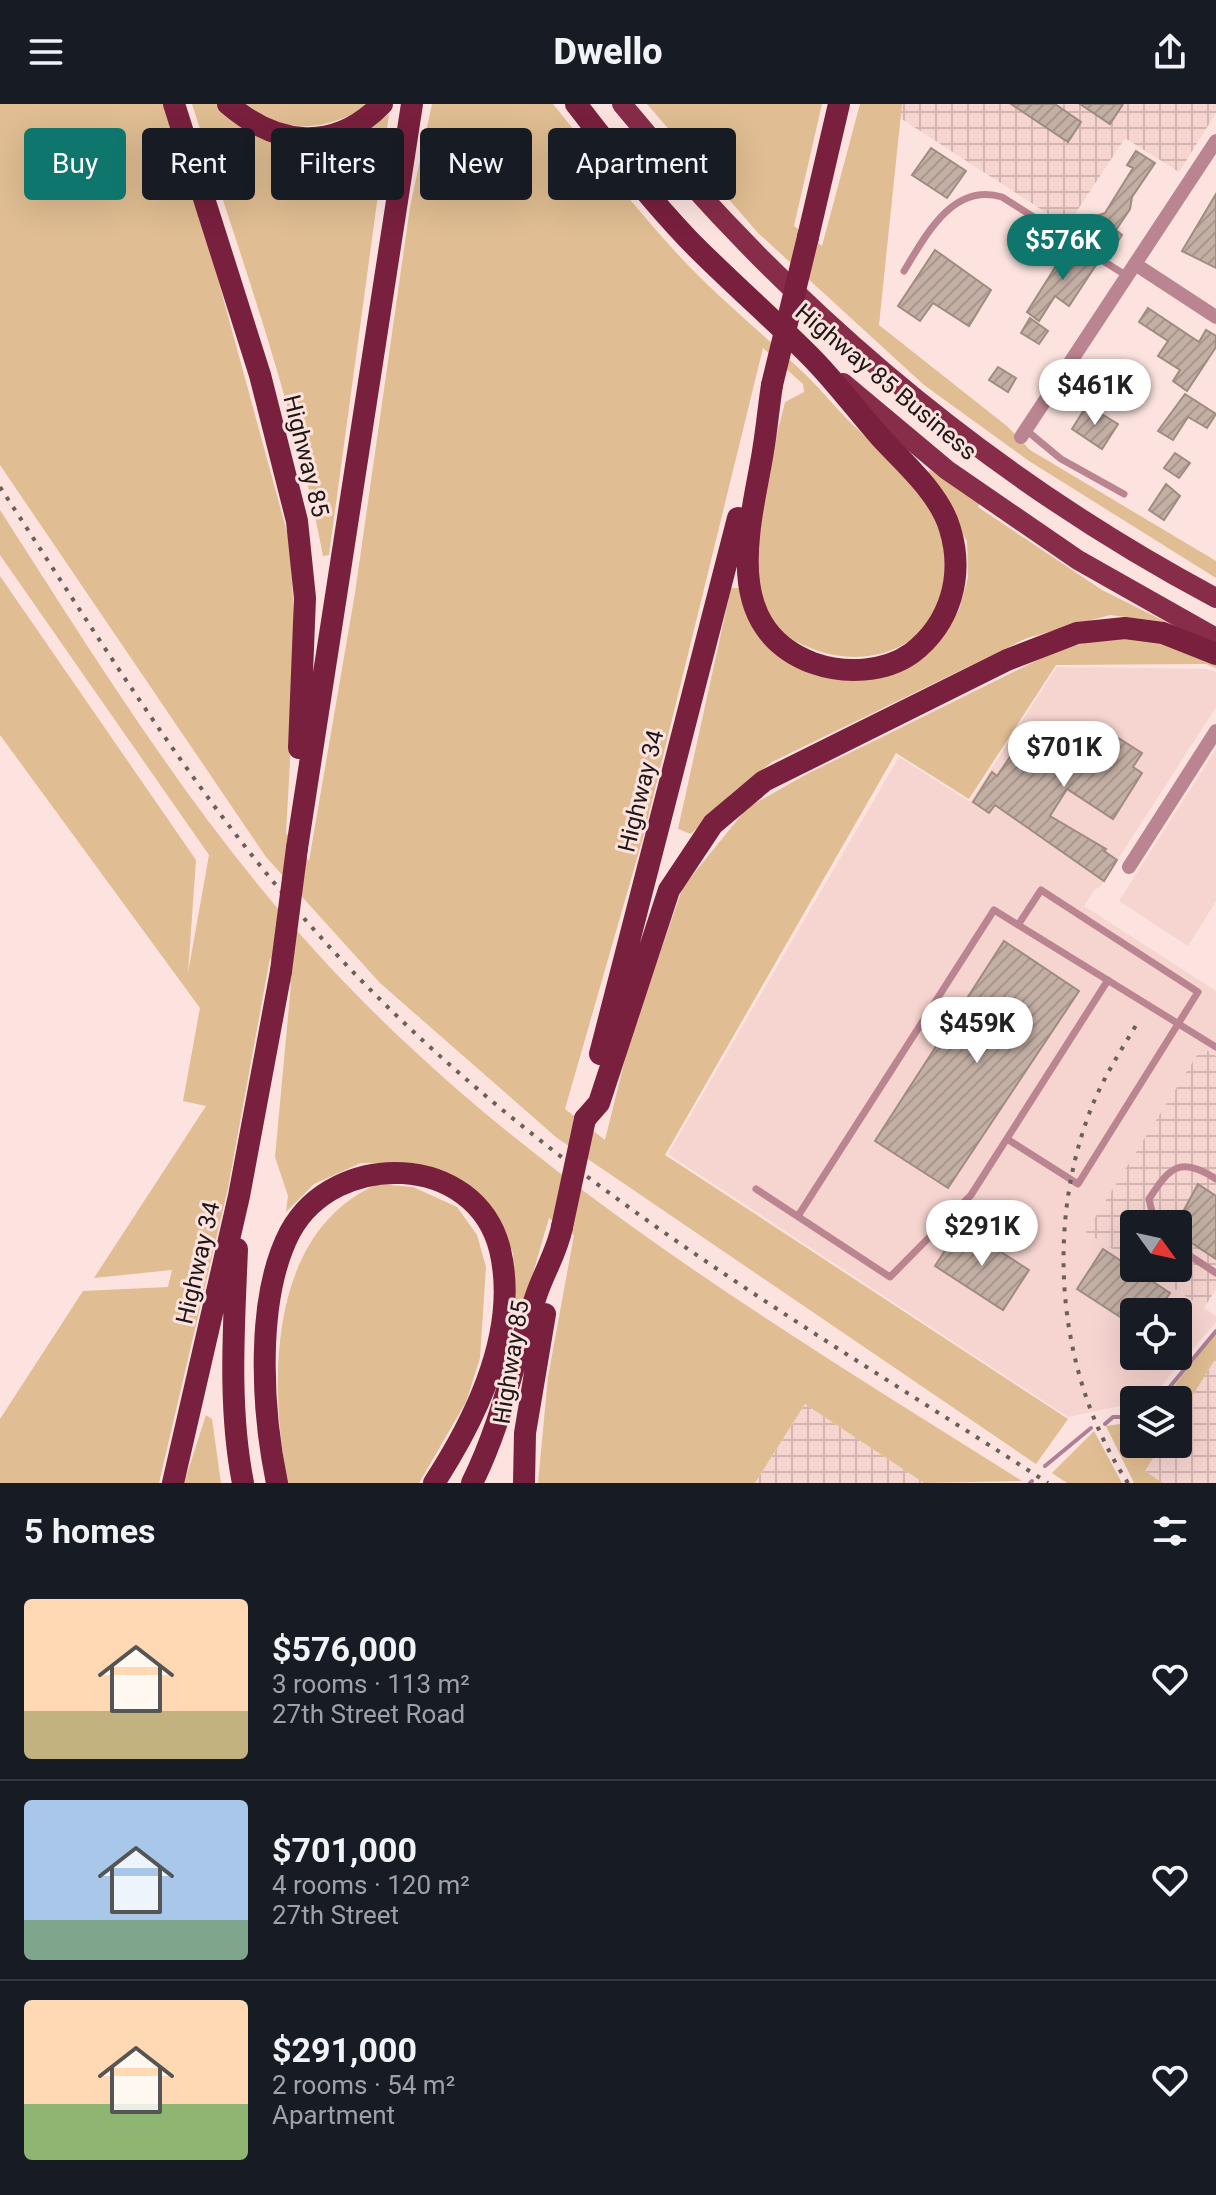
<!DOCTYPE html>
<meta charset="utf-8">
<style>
body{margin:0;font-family:Roboto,sans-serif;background:#242831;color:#f1f3f6;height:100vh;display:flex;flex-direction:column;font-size:30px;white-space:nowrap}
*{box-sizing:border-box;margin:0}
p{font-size:26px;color:#9ea1a6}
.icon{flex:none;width:44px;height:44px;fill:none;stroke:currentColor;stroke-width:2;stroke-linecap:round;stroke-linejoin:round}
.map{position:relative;height:1379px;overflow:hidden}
.details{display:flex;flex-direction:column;background:#171b24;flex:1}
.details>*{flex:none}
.hud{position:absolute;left:24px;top:24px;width:800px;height:72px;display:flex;gap:16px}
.needle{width:52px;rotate:123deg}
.buttons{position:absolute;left:1120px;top:1106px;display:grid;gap:16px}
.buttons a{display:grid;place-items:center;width:72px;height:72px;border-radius:8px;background:#171b24;box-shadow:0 8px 32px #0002;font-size:40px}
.price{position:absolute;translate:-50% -68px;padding:0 18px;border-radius:28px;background:#fff;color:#222;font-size:26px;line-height:52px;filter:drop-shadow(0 2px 4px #0008)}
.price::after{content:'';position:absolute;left:50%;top:48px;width:24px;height:18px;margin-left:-12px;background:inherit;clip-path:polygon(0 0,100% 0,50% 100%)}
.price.active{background:#0f766e;color:#fff}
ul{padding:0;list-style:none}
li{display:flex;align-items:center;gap:24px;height:200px;padding:0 24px}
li+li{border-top:2px solid #363941}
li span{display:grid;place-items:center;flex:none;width:224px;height:160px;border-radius:8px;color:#555}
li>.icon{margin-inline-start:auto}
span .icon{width:96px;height:96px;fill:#fffc;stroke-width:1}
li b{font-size:34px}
h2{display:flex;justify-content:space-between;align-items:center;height:96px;padding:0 24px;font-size:34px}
.chip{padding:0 28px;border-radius:8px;background:#171b24;box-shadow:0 8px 32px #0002;font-size:28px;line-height:72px}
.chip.active{background:#0f766e;color:#fff}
header{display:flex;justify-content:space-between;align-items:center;height:104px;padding:0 24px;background:#171b24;font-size:36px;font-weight:800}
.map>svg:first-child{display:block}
.built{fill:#f6d4cf;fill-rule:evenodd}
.industrial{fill:url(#industrial-grid)}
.green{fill:#e0bd92}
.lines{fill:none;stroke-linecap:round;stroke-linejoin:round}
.stream{stroke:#ad7f99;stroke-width:4}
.building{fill:url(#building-hatch);stroke:#9f8b80;stroke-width:2}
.service{stroke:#ba8590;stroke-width:7}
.minor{stroke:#ba8590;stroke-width:14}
.primary{stroke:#872c49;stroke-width:20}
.trunk{stroke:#78203e;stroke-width:22}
.rail{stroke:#6c5e5b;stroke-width:4;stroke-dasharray:4 8;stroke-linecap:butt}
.trunk-bridge{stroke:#78203e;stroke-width:22}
.labels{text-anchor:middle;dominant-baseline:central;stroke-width:6;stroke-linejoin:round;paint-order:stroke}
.street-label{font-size:24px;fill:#1f1715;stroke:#fce3df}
</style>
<header><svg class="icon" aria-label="menu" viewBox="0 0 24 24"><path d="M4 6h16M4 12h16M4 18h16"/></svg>Dwello<svg class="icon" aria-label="share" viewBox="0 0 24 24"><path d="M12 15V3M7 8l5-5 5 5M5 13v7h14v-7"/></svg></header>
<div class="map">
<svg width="1216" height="1379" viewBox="0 0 1216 1379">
<defs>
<pattern id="industrial-grid" width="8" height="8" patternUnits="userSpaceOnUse" patternTransform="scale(2)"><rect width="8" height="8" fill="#f6d4cf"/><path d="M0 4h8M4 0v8" fill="none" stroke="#d2b5b1"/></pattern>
<pattern id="building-hatch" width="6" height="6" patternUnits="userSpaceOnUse" patternTransform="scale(2)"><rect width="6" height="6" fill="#c4afa4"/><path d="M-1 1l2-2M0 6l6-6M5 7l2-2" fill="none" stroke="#a8968c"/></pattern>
</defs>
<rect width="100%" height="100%" fill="#fce3df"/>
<!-- built -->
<path class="built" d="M1057,563L1206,565L1216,568V603L1100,783L1094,786L1084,802L1216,887V952L1202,944L1087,1128L1134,1159V1164H1142L1216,1212V1218L1149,1296H1134V1299L1068,1313L668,1050L899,653L970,698ZM1134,1208H1178V1252H1134Z
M1216,645V797L1188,842L1119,797Z"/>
<!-- industrial -->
<path class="industrial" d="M899,0H1216V9L1179,68L1125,34L1067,122L897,12Z
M1202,943L1216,952V1185L1204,1204L1142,1164H1178V1120H1134V1159L1086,1128Z
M1216,1254V1379H1163L1145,1367L1162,1340H1178V1315Z
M805,1300L924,1379H755Z"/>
<!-- green -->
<path class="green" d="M0,0H163L210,146L290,439L296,551L286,729L309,757L355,489L410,103L432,0H553C592,48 630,98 672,144C714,191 763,229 808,273C822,287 835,303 849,317C886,354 935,391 945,445C960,530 879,574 808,543C795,538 782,530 773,520C764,509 757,483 754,469C746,426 775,342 785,298L804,288L803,280L763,244L644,730L565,1005L605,1036L630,935L683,783L747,704L805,671L1052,549L1107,532L1142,533L1216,557V564L1206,560L1056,561L969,695L896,649L665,1051L1068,1315L1036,1360L557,1034L380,879L266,753L0,361Z
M192,0H219L226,9L352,33L389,10L329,451L323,452C294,298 239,149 192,0Z
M246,0H373C326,25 293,34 246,0Z
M647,0H822L794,122L822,142L860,0H902L879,221L1008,323L1030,346L1216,457V474L1029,357L924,281L757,128Z
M930,366L980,398L978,403L1102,486L1166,518L1110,511L1027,534L772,658L732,689L691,730L678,725L731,484H741C753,541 777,553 829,573L944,527L959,506L968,473L967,437L927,369Z
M0,406C101,563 199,723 327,860C524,1072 778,1223 1022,1377L924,1379L805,1300L755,1379H538L548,1273L574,1131L549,1114L517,1224L513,1149L495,1112L448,1071L415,1059H361L314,1080L286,1108L288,1092L275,1053L291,880L270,854L228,1084L159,1379H0V1315L83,1187L168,1183L172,1166L94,1174L206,1002L183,997L200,904L0,631V472L196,756L188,869L209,751L0,451Z
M378,1080L413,1083L457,1103L477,1131L486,1163L480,1254L466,1298L419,1379H288C268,1278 268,1127 378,1080Z
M1216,1229V1254L1178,1315V1296H1163Z
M206,1311L212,1315L221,1379H184Z
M1134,1318V1340H1162L1145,1367L1163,1379H1134L1106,1322Z
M1094,1327L1122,1379H1067L1052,1369Z"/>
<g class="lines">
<!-- stream -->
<path class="stream" d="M1159,1296L1216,1227
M1105,1320L1113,1313H1134
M1045,1362L1091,1324
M1030,1379L1032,1377"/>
</g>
<!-- building -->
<path class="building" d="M1011,0H1055L1081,18L1068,38Z
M1080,0H1123L1110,20Z
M931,44L966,67L947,94L912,71Z
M1136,47L1155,59L1132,93L1130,105L1116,126L1122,131L1114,143L1086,126L1096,112L1105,109L1133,64L1127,61Z
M1216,90V164L1182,147Z
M1068,143L1096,161L1069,202L1055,192L1039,217L1027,208Z
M935,146L991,186L969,222L933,199L920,217L898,202Z
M1148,204L1199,238L1206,226L1216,232V243L1187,287L1173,277L1180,266L1158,252L1168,237L1139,218Z
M1030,214L1048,227L1039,240L1021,229Z
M998,263L1016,274L1008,288L989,276Z
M1185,290L1216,310L1207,324L1188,313L1173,336L1158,327Z
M1087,301L1118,320L1102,345L1072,325Z
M1175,349L1190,359L1179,374L1164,364Z
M1166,380L1180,392L1164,416L1149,406Z
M1040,621L1070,640L1074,634L1092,645L1104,625L1142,649L1133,663L1142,669L1113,715L1067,685L1050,712L1106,745L1104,747L1117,756L1104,777L995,701L989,709L973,698L992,668L997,672L1012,650L1018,654Z
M1004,837L1079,887L948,1084L875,1037Z
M1198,1080L1216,1092V1155L1178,1130V1117Z
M961,1122L1029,1166L1003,1206L935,1162Z
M1103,1145L1170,1189L1157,1208H1134V1222L1077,1185Z"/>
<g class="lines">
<!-- service -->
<path class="service" d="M904,167C926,131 953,78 1002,93L1127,172
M1026,326L1061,355L1124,390
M1007,1035L1078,1080L1198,888L1041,786L1018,821
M756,1085L890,1173L971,1091L1108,876
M798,1112L994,806L1216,943
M1155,1120L1149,1095C1169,1064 1180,1051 1216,1075
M1178,1144L1216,1169"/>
<!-- minor -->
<path class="minor" d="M1135,160L1216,213
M1021,333L1216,37
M1129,763L1216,627"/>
<!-- primary -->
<path class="primary" d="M622,0C787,202 985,371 1216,494
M843,279L947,366L1078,456L1216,534"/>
<!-- trunk -->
<path class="trunk" d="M174,0L260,271L297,417L305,494L299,644
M228,0C277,42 334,49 382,0
M576,0C612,46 648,93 688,135C727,175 770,212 810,252C835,277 857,307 881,334C905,360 940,390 950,425C964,471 951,519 912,549C884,569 844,570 813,559C723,525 748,430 761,359C766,333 768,307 772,281
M808,133L839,0
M297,744L412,0
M600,950L738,414
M585,1015L599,999L669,786L713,720L764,677L1007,556L1077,529L1125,524L1163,529L1216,550
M237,1145C234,1222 228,1303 243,1379
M173,1379L239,1092L281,867
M277,1379C262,1307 255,1195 290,1128C335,1045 476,1048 500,1146C519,1226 477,1313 434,1379
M472,1379C502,1319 514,1255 536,1192C544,1168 557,1148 562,1123
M524,1379L525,1329L545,1210"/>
<!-- rail -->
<path class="rail" d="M0,383C110,551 215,725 355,870C554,1077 809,1224 1048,1379
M1128,1379C1058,1273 1045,1128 1089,1010C1101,977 1120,948 1138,918"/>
<!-- trunk-bridge -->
<path class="trunk-bridge" d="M772,281L808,133
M281,867L297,744
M562,1123L585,1015"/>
</g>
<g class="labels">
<!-- street labels -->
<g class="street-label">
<text transform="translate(886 278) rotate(40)">Highway 85 Business</text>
<text transform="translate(306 352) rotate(76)">Highway 85</text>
<text transform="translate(641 687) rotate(-76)">Highway 34</text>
<text transform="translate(198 1159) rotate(-77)">Highway 34</text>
<text transform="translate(511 1258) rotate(-81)">Highway 85</text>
</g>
</g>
</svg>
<div class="buttons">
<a><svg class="needle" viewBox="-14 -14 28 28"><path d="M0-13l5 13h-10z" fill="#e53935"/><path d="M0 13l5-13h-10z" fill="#9ea1a6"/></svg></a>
<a><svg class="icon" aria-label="locate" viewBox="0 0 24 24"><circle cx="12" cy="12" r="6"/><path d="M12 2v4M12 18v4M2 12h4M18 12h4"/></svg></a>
<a><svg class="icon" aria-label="layers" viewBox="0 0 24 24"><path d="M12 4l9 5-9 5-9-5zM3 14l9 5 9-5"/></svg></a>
</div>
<b class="price active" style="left:1063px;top:178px">$576K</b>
<b class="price" style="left:1095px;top:323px">$461K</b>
<b class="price" style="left:1064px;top:685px">$701K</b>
<b class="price" style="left:977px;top:961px">$459K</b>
<b class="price" style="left:982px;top:1164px">$291K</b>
<div class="hud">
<a class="chip active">Buy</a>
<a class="chip">Rent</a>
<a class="chip">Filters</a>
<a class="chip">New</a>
<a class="chip">Apartment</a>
</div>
</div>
<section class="details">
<h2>5 homes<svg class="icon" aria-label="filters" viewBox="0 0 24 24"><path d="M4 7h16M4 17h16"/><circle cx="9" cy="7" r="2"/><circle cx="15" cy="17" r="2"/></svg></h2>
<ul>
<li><span style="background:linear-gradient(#ffd9b3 70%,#c2b280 0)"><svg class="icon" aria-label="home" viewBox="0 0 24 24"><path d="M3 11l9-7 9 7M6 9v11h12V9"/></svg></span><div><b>$576,000</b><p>3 rooms · 113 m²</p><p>27th Street Road</p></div><svg class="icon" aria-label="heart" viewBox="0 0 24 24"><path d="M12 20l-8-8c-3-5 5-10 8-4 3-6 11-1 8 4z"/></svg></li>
<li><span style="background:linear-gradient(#a9c7e8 75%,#7fa58c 0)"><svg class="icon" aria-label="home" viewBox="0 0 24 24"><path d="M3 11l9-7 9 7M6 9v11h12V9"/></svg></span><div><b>$701,000</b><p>4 rooms · 120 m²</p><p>27th Street</p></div><svg class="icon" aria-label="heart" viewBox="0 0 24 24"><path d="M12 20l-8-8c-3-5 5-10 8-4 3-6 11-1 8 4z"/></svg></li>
<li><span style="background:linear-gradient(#ffd9b3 65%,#8fb573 0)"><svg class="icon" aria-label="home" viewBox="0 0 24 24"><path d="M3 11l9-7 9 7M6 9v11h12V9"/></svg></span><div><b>$291,000</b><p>2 rooms · 54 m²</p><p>Apartment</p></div><svg class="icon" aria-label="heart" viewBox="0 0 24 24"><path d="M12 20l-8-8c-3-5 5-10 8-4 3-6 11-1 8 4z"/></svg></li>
</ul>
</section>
